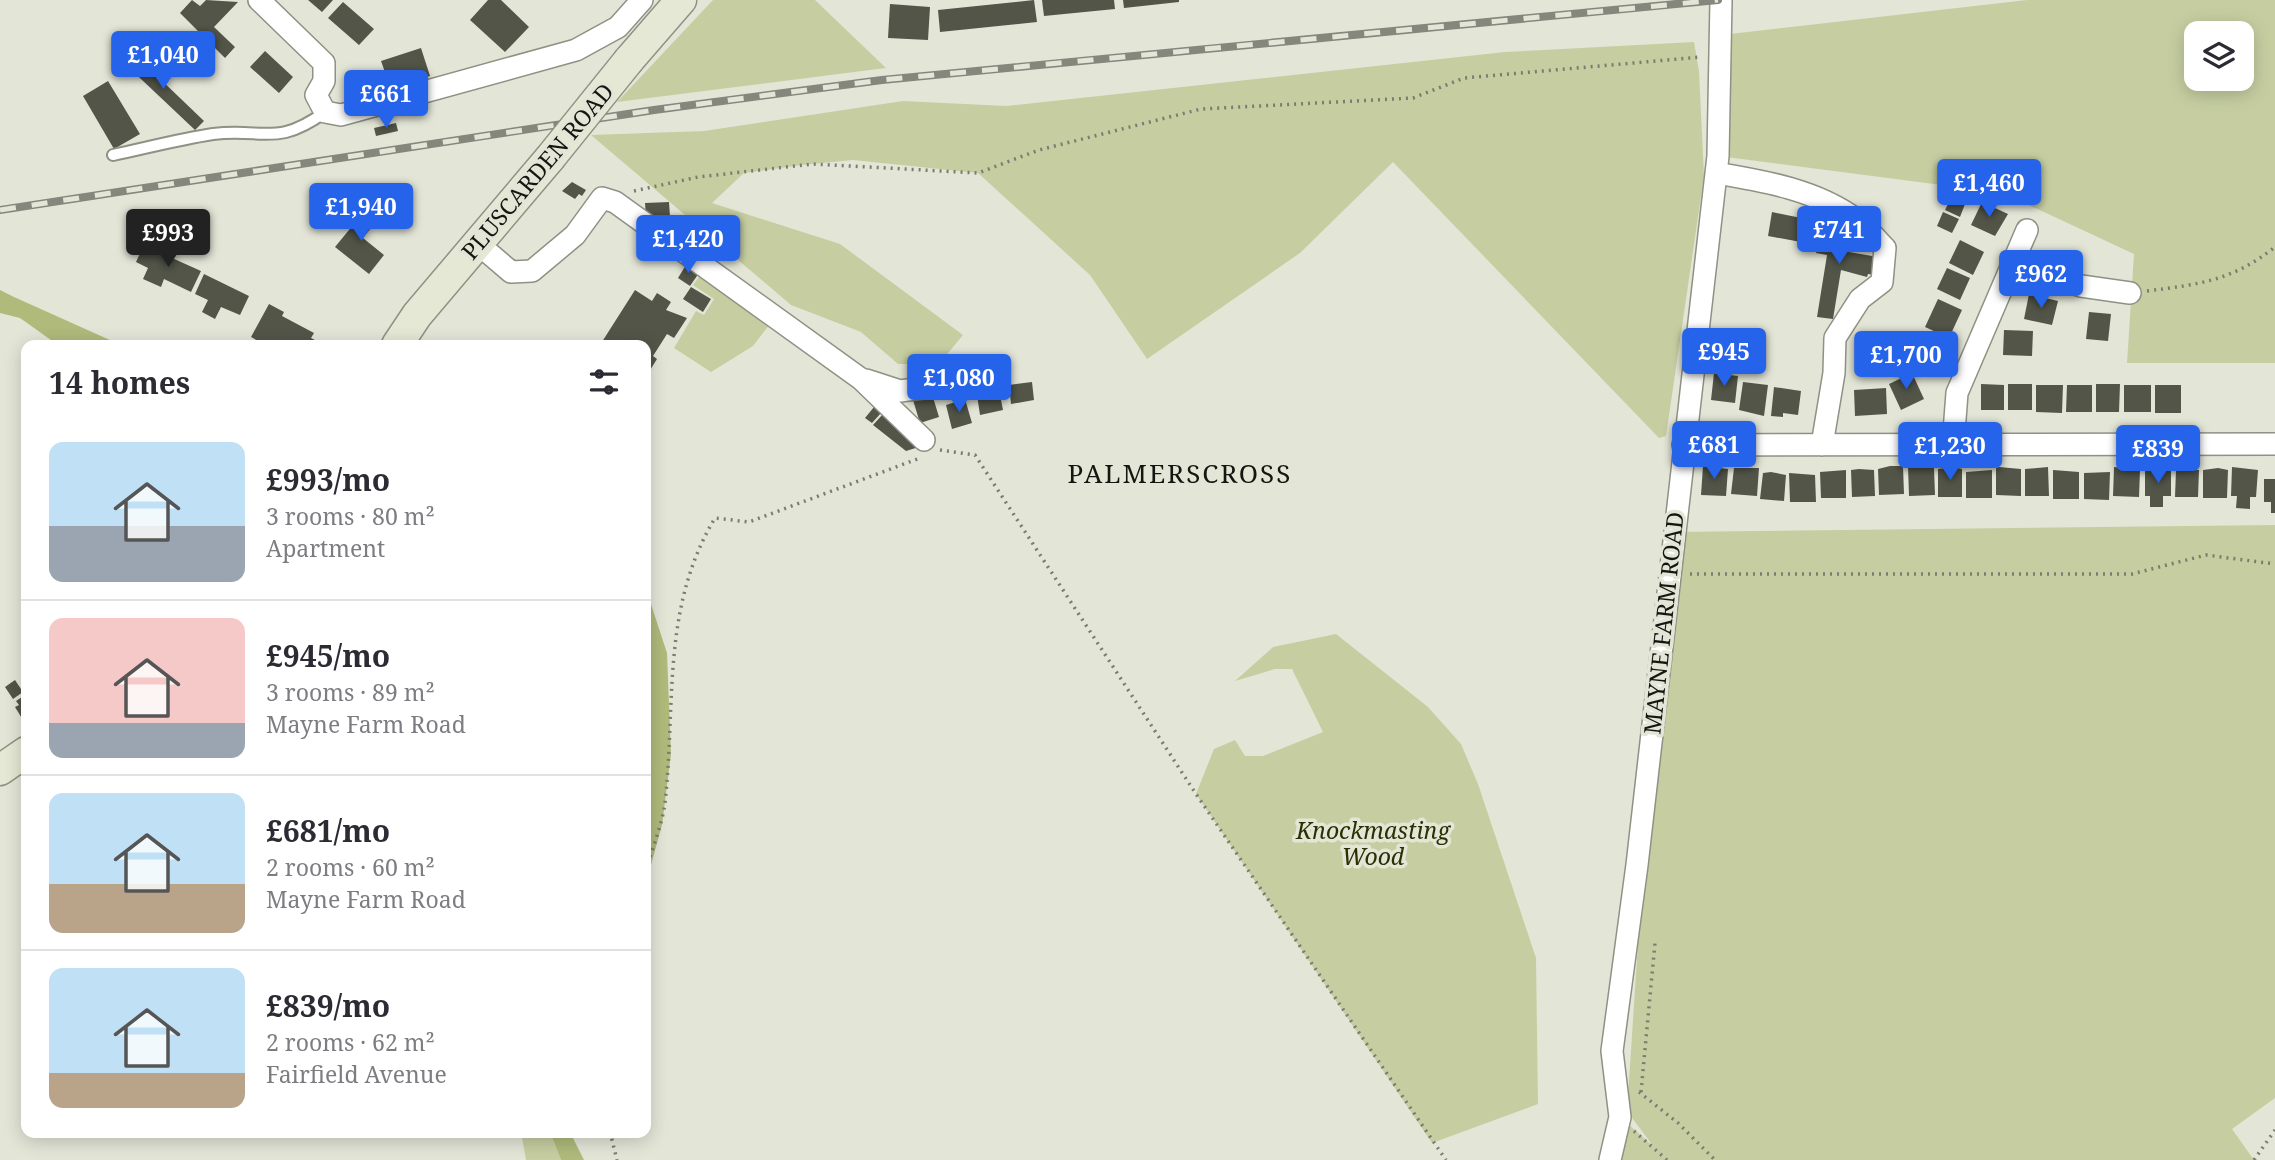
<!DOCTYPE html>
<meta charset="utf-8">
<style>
body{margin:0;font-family:"Noto Serif",serif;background:#f7f7f7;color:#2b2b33;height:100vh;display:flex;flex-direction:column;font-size:26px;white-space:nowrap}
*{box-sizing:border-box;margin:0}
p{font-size:23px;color:#7c7c81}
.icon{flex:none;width:38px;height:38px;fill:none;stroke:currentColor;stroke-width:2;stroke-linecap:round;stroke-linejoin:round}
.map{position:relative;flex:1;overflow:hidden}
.panel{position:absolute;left:21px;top:340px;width:630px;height:798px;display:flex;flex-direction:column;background:#fff;border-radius:14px;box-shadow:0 4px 18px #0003}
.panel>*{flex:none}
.fabs{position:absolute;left:2184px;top:21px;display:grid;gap:14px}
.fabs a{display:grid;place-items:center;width:70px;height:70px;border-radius:14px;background:#fff;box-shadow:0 4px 18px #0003;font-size:35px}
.price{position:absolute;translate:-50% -60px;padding:0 16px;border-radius:7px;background:#2563eb;color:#fff;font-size:23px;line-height:46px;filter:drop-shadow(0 2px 4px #0008)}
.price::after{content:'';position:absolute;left:50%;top:42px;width:21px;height:16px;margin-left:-10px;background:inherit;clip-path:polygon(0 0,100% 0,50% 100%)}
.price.on{background:#222;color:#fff}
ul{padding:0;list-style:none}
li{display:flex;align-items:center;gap:21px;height:175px;padding:0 28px}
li+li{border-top:2px solid #e1e1e2}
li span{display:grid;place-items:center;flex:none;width:196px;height:140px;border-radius:14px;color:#555}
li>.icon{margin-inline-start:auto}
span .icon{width:84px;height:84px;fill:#fffc;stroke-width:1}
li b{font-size:30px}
h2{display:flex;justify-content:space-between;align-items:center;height:84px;padding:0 28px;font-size:30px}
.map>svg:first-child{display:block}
.green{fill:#c6cea1;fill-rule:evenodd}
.water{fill:#afba7b}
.building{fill:#525548}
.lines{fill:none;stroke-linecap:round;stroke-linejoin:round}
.lane-casing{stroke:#8e9183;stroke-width:14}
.street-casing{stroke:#8e9183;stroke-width:24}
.secondary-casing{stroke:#8e9183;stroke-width:33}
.path{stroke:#7a7c72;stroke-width:3.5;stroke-dasharray:2 5;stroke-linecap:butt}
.lane{stroke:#fff;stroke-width:10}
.street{stroke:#fff;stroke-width:21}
.secondary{stroke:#e5e8d4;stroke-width:30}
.rail-casing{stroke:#85877d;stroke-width:8}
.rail{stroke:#e3e6d7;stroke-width:5;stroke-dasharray:16;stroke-linecap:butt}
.secondary-bridge-casing{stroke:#8e9183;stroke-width:33;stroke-linecap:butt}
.secondary-bridge{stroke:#e5e8d4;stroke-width:30}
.labels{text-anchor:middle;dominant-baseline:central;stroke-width:7;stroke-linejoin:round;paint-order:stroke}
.street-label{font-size:23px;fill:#151611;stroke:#e3e6d7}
.park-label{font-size:23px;font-style:italic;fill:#2b3000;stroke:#e3e6d7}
.quarter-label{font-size:26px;letter-spacing:2px;fill:#151611;stroke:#e3e6d7}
</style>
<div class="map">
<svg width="2275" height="1160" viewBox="0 0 2275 1160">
<rect width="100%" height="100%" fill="#e3e6d7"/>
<!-- green -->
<path class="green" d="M713,0H815L886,68L617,102Z
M2027,0H2275V363H2127L2134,254L2003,193L1718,156L1721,35ZM2196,33H2242V79H2196Z
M1694,42L1699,71L1704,176L1666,436L1659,438L1393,162L1300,253L1147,359L1090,275L978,173L853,160L802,165L744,173L712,203L840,244L963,335L939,364H898L861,332L791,305L591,135L704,131L903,101L1006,106L1505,52Z
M703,272L770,324L753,346L711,372L674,348L696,311L704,315L714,299L693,285Z
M2275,525V1098L2232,1129L2254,1160H1610L1620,1117L1653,1146L1627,1111L1653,716L1673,532Z
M1336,634L1428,707L1461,744L1478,784L1536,958L1538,1104L1432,1143L1196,794L1214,749L1235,740L1245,756H1263L1323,732L1292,669H1275L1235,681L1273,647Z
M521,1132H550L561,1160H526Z"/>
<!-- water -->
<path class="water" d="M0,290L14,297L121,345H58L20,318L0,313Z
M646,571L650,577L646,589L667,653L671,754L662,825L646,883Z
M550,1132H570L584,1160H561Z"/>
<!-- building -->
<path class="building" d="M192,0L200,6L206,0L238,2L214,27L235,47L225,58L180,13Z
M308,0H333L322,12Z
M488,0H501L529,27L505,52L470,20Z
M1034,0L1037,22L940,32L938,10Z
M1042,0H1114L1115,9L1044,16Z
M1123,0H1179V2L1124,8Z
M343,2L374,29L359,45L328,18Z
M890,4L930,7L928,40L888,38Z
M421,48L430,76L391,89L381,61Z
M265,51L293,77L279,93L250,67Z
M132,52L204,121L195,130L123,62Z
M108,81L140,134L114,149L83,96Z
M396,123L398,131L376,136L374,128Z
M572,182L586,190L582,196L579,194L575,199L562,191Z
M1951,198L1965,204L1960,217L1945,210Z
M669,202L670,217L646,218L645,203Z
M1982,202L2008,214L1995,236L1971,225Z
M367,208L379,218L363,238L384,255L369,274L335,247Z
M1772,212L1806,219L1801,242L1768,236Z
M1943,212L1959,219L1952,233L1937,226Z
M1821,226L1847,230L1845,242H1850L1849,252L1878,257L1875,275L1868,274L1867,277L1841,270L1833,319L1817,317L1827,255L1816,253Z
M1960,240L1984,252L1973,275L1949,263Z
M160,243L176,251L172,258L201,271L191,292L164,279L161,287L143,279L148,268L136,262L142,249L154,255Z
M686,265L699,273L690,286L678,278Z
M1947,268L1970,278L1960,300L1937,289Z
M204,274L249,296L240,315L221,307L215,319L202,312L208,300L195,294Z
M691,287L711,299L703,312L683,299Z
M635,290L652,301L657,293L671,302L666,310L687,318L674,338L667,334L653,356L657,359L647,375L646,345H600Z
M2029,294L2058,301L2052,325L2024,319Z
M1938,299L1962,310L1949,338L1925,327Z
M269,304L284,312L282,316L314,333L311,338L325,345H265L251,337Z
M2089,312L2111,314L2108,341L2086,339Z
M2004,330L2033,331L2032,356L2003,355Z
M1914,344L1939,355L1929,376L1905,365Z
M1714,373L1738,376L1735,403L1711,400Z
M1912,373L1924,399L1901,410L1889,384Z
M1032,382L1034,400L1011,404L1009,385Z
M1743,382L1768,385L1764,416L1739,410Z
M1981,384L2004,385V410H1981Z
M2008,384H2032V410H2008Z
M2096,384H2120L2119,412H2096Z
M2036,385H2063L2062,413L2036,412Z
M2067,385H2092V412H2066Z
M2124,385H2151V412H2124Z
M2155,385H2181V413H2155Z
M1774,387L1801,391L1798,415L1783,413V417L1771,416Z
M1886,388L1887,414L1855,416L1854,390Z
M999,390L1003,410L980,415L977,395Z
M932,394L939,417L920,423L913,400Z
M965,399L972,423L952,429L946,405Z
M874,407L881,413L872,423L865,418Z
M883,414L922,446L906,451L873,425Z
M1703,466L1728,469L1726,496L1701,495Z
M1890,466H1903L1904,494L1879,495L1878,469Z
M1908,466L1934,468L1935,495L1909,496Z
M1953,467L1962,469V497H1938V469Z
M1999,467L2021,469V496L1996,495V468Z
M2048,467L2049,496H2025V469Z
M2114,467L2140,470L2139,497L2113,496Z
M2232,467L2258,470L2256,497H2250V509L2236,508L2237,496H2231Z
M1734,468H1759L1757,496L1731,494Z
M2171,468V496H2163V507H2150V496H2145V469Z
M2218,468L2228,470L2227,498H2203V470Z
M1859,469L1874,470L1875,496L1852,497L1851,470Z
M2184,469L2199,470L2198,497H2175L2176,470Z
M1846,470V498H1821L1820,472Z
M1992,470V498H1966V472Z
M2053,470L2079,472V499H2053Z
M1771,472L1786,475L1784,501L1760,499L1763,473Z
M2110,472L2109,500L2084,499V473Z
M1789,473L1815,475L1816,502H1790Z
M2264,479H2275V513H2271V502H2264Z
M15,680L23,692L13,699L5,687Z
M25,695L26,718L23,720L15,707L19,705L16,701Z"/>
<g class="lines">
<defs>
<path id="lane" d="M113,155C146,148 180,139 213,134C264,128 277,147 325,112"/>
<path id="street" d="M259,0L324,63V81L316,95L325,112L341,115L576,50L618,27L642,0
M1716,173C1764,181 1817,190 1857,220C1867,227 1876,239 1885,248L1882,282L1860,299L1835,338L1834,373L1822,445
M477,243L511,272L532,271L575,235L602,198L615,202L861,379L924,440
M2013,265L2081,286L2130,293
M866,380L900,391L923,388L930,375L966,369
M1683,445L2275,444
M1953,445L1957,393L2027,230
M1610,1160L1620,1117L1612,1051L1637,865L1718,156L1721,0"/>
<path id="secondary" d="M629,60L681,0
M397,345L417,315L550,158
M0,770L26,752"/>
</defs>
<!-- lane casing -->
<use href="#lane" class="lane-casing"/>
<!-- street casing -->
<use href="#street" class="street-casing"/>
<!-- secondary casing -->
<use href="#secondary" class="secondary-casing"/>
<!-- path -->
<path class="path" d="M634,191L698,177L813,164L978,173L1039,150L1201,109L1413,98L1464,78L1701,57
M2147,291C2200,284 2232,281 2275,247
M940,450L975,455L1196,794L1446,1160
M1690,574H2132L2206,555L2275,564
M646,870C652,849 662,825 665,803C676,704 661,608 715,518L749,522L920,458
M1639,1092L1678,1123L1715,1160
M1641,1092L1655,943
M1634,1131L1667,1160
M610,1132L617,1160
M2254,1160L2275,1130"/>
<!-- lane -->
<use href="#lane" class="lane"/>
<!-- street -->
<use href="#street" class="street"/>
<!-- secondary -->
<use href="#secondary" class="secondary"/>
<defs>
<path id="rail" d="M0,210L654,110L882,80L1718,0"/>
</defs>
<!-- rail casing -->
<use href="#rail" class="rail-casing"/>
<!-- rail -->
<use href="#rail" class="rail"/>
<defs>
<path id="secondary-bridge" d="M550,158L629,60"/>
</defs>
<!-- secondary-bridge casing -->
<use href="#secondary-bridge" class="secondary-bridge-casing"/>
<!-- secondary-bridge -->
<use href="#secondary-bridge" class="secondary-bridge"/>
</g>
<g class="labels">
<!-- street labels -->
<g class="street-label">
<text transform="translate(537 171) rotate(-50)">PLUSCARDEN ROAD</text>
<text transform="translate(1663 623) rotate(-84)">MAYNE FARM ROAD</text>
</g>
<!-- park labels -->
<g class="park-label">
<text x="1373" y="830">Knockmasting<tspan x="1373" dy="26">Wood</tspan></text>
</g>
<!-- quarter labels -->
<g class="quarter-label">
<text x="1180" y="473">PALMERSCROSS</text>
</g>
</g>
</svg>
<div class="fabs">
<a><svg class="icon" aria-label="layers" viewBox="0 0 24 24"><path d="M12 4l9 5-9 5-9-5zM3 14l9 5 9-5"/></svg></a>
</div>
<b class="price" style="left:163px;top:91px">£1,040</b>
<b class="price" style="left:386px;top:130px">£661</b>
<b class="price" style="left:1989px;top:219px">£1,460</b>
<b class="price" style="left:361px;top:243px">£1,940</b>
<b class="price" style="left:1839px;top:266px">£741</b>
<b class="price on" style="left:168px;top:269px">£993</b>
<b class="price" style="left:688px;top:275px">£1,420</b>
<b class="price" style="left:2041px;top:310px">£962</b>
<b class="price" style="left:1724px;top:388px">£945</b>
<b class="price" style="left:1906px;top:391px">£1,700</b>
<b class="price" style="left:959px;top:414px">£1,080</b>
<b class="price" style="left:1714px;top:481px">£681</b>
<b class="price" style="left:1950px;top:482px">£1,230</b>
<b class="price" style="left:2158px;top:485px">£839</b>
<section class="panel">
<h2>14 homes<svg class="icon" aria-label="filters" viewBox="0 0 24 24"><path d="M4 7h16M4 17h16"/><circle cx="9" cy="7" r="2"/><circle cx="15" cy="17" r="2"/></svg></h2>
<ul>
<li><span style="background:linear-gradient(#bfe0f5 60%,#9aa5b1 0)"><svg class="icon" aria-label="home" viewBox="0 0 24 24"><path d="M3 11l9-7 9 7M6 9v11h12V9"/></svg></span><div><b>£993/mo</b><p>3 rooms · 80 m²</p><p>Apartment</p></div></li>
<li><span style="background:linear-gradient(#f6c9c9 75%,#9aa5b1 0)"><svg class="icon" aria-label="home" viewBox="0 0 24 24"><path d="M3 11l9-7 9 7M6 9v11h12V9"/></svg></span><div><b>£945/mo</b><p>3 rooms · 89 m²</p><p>Mayne Farm Road</p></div></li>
<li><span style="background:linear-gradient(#bfe0f5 65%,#b9a48a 0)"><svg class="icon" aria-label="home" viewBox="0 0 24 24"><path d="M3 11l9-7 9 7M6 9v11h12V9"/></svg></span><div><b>£681/mo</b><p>2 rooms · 60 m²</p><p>Mayne Farm Road</p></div></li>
<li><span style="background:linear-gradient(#bfe0f5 75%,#b9a48a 0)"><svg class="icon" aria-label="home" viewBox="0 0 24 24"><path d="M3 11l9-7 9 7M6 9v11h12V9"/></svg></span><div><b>£839/mo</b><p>2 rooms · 62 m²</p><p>Fairfield Avenue</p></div></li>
</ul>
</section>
</div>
